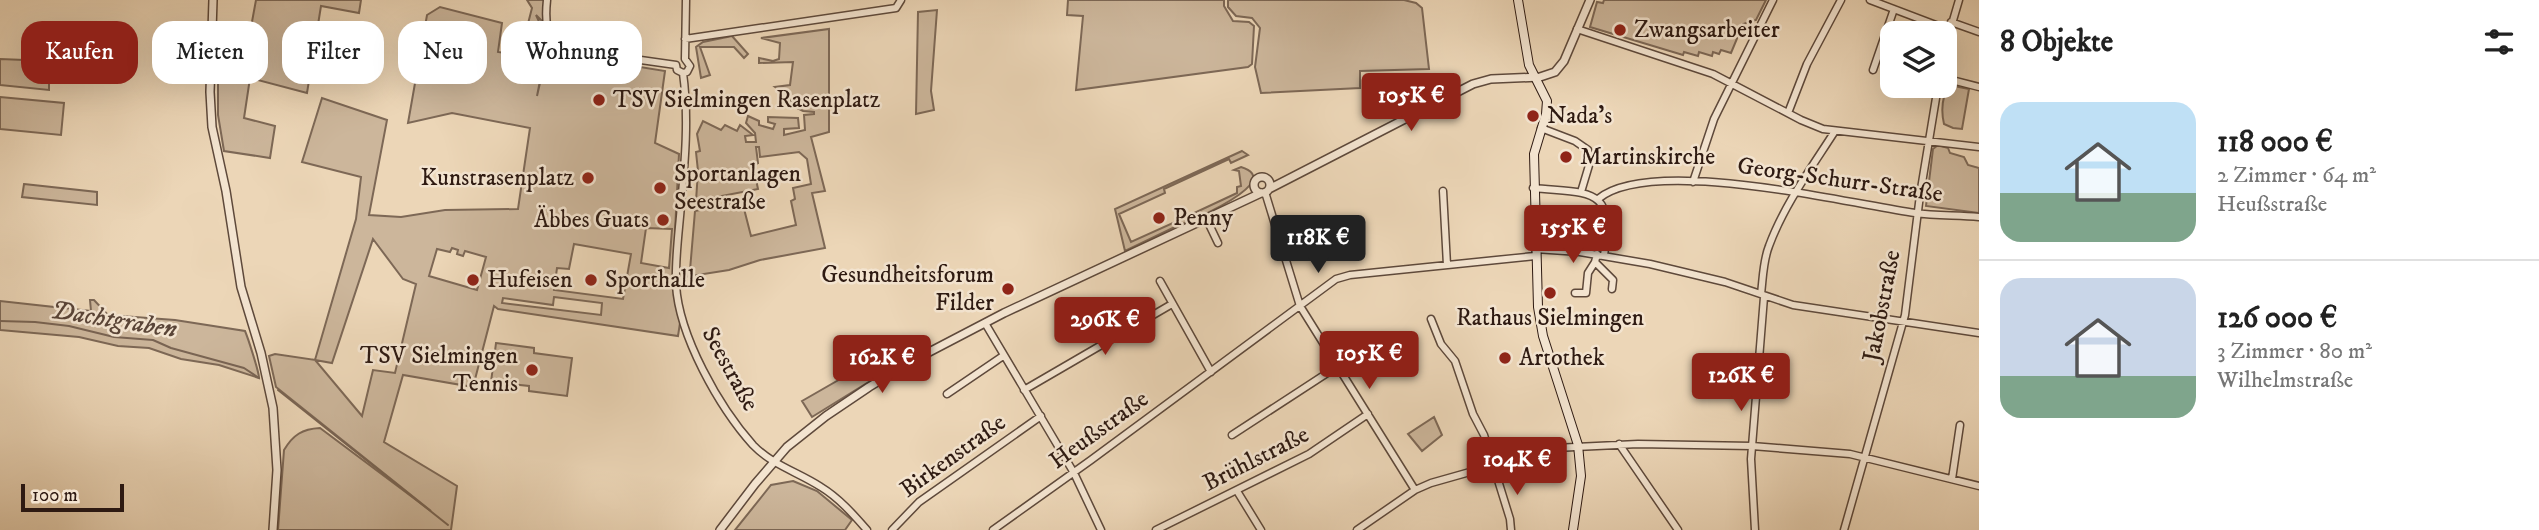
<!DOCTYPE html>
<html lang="de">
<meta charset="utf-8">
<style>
body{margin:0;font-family:"IM FELL DW Pica",serif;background:#f2f2f2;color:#222;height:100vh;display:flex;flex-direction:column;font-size:26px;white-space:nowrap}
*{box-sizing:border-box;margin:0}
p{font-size:23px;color:#767676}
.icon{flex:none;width:38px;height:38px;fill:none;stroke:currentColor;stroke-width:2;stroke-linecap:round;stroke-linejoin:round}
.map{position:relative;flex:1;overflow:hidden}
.details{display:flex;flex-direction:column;background:#fff;width:560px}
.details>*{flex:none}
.guide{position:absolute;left:21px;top:21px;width:665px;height:63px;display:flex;gap:14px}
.tools{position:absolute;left:1880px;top:21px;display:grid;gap:14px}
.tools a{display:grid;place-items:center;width:77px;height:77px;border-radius:14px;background:#fff;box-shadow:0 7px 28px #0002;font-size:35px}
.scale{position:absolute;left:21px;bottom:18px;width:103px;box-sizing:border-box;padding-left:7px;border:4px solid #2e1a12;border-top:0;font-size:19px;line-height:24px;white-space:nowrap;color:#2e1a12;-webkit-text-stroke:5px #f3e4d0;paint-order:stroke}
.price{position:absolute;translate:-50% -60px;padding:0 16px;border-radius:7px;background:#8f2418;color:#fff;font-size:23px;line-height:46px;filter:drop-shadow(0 2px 4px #0008)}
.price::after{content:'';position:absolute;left:50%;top:42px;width:21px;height:16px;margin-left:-10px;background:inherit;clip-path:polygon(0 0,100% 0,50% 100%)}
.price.active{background:#222;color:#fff}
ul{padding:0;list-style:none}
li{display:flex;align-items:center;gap:21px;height:175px;padding:0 21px}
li+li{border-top:2px solid #e0e0e0}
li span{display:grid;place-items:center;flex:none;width:196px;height:140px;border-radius:21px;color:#555}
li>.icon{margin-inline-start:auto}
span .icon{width:84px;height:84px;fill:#fffc;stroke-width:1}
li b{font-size:30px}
h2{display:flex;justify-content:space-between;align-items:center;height:84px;padding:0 21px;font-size:30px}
.tag{padding:0 24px;border-radius:21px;background:#fff;box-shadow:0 7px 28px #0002;font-size:24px;line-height:63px}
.tag.active{background:#8f2418;color:#fff}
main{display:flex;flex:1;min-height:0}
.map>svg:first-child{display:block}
.green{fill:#ccb69b;stroke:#7d6856;stroke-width:2;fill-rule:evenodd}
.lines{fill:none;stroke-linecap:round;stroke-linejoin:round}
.stream{stroke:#796453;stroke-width:2}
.minor-casing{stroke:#5e493b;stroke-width:9}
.tertiary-casing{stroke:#5e493b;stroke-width:10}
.secondary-casing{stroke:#2e1a12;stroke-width:10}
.minor{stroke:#f3e4d0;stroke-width:6}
.tertiary{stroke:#f3e4d0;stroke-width:7}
.secondary{stroke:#f3e4d0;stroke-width:8}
.poi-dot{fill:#8f2418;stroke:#f3e4d0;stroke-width:2.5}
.labels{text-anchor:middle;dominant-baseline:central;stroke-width:5;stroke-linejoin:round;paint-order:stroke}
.poi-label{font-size:24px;fill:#2e1a12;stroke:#f3e4d0;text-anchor:start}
.street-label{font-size:24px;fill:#2e1a12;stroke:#f3e4d0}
.water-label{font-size:26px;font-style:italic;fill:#5a4538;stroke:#f3e4d0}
</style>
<main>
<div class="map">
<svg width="1979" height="530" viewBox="0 0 1979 530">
<rect width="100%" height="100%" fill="#ecd6b7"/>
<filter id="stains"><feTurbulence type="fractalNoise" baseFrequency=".00286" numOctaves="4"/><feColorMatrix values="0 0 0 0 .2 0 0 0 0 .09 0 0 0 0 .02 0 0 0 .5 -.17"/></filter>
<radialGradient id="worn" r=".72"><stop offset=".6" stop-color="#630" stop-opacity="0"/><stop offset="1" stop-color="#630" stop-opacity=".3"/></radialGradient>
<!-- green -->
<path class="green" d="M256,0H361L359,13L321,6L307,93L250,78L244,118L275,126L270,158L224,151L218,115V70L242,76Z
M527,0H545L544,23L536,15L547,39L540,44V50L545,56L537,96L547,52L665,71L655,143L679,154L675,231L680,323L678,336L498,309L494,306L473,387L403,375L384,442L457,486L451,530H278L284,450C293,435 302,429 320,428L431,511L276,387L269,356L275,354L315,360L356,219L361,177L302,162L322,98L387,120L369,215L401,217L445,210L518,209L530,128L452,113L408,123L427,15L440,7L502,23L498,52L520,55L532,8ZM646,228L672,229L669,268L641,263ZM373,239L403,279L416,284L395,373L373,370L362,416L315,360L332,363ZM574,244L631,254L623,299L554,290L557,268L569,269ZM452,248L458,250L457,254L463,256L465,251L486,257L477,290L429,276L437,249L450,252ZM554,297L602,303L601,315L502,303L503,298L553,305Z
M1068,0H1224V6L1233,21L1249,22L1254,26L1252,64L1248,67L1076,90L1083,16L1067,15Z
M1228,0H1404L1416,3L1422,8L1429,69L1360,71V88L1261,93L1255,67L1260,28L1252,18L1236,16L1228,7Z
M1604,0H1766L1756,20L1743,24L1731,53L1721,50L1719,54L1713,52L1712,56L1699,52L1698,56L1684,52L1683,55L1590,27L1597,2L1603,3Z
M937,10L931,91L934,110L916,114L918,12Z
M829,29V132L811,137L825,191L812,193L825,248L760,260L729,270L685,277L690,270L695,211L742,201L751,236L796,225L791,201L795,199L793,188L811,184L807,159L799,152L760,157L759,147H756L758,163L753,165L758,189L696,201L698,171L696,152L700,151L697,134L703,121L721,130L725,125L737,131L740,125L753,135L745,136L746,142H756L755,133L746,123L748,116L759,121V125L773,129L775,124L768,122V117L798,118L799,128L784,129V135L805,130L804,115L814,114V112L803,111L791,105V98L775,87L790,85L793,62L759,63V58L773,61L779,59L780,43L761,38Z
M732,36L748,54L744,58L734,47H700L710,75L701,78L696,47L703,42Z
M0,59L49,61V90L0,85Z
M1949,85L1969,89L1962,129L1953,128L1944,124C1941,111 1942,97 1949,85Z
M0,97L64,103L61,135L0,129Z
M1938,145L1948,148L1950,153L1964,157L1968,165L1979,168V213L1926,206L1933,149Z
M1242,151L1248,155L1231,163L1229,159L1164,189L1165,193L1119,214L1131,242L1175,222L1177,226L1125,251L1115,209Z
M1241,167C1287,181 1190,221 1180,225L1179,220L1237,193V187L1241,186L1239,171L1234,170Z
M24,184L97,192V205L22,197Z
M90,300H94L108,315L175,320L245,331C248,338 259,372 259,378L219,365L181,359L149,348L118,346L79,337L0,330V301L91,311Z
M496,343L534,348V353L572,358L567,396L529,391V386L491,382Z
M870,362L875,378L812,417L802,401Z
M1434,417L1442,435L1422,451L1408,434Z
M793,481L817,491L852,520L845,530H735L771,485Z"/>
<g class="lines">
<!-- stream -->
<path class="stream" d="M0,321L35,322L69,326L114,337L153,340L171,348L244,368L259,378
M278,390L448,525"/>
<defs>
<path id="minor" d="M547,0C545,19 545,37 563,49L676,65
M1870,0L1949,30
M1951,22L1979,32
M1577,29L1713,74L1801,120L1823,129L1979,147
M685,39L896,8L901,0
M1944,51L1959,0
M676,65L677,70L683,73C689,117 685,161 681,205C679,231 675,258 676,285C679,336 719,407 753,445C772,465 798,472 821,487C839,498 853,514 867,530
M1873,70L1894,9
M683,73L687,72L690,66L685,59L686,0
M1944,78L1979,87
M1788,113L1807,64L1841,0
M1541,128L1575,141L1588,150L1590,162L1581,192
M1693,182L1714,119L1773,0
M1533,188C1589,194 1616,185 1604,255
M1443,191L1447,265
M1265,192L1300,306L1415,490
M1598,199C1650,155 1846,203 1915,213C1936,216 1958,215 1979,217
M1206,218L1218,243
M1535,249L1580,252L1650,264L1725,282L1793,305L1979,333
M1595,262L1613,280L1612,289
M1160,281L1211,372
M1575,293H1586L1588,273L1595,262L1597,254
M1761,294C1763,278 1763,261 1769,246C1784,205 1812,167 1835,131
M1431,319L1441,344L1455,361L1473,414L1484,435L1510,519L1511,530
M985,323L1074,473L1101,530
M1024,390L1172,304
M947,394L1003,356
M1232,435L1338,366
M1619,444L1678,530
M1952,479L1960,425
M1237,491L1261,530
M892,530L919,502L1041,416
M993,530L1091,460L1336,279L1350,275L1535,256
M1156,530L1309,454L1368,414
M1357,530L1415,490L1431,483L1555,448L1638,444L1752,446L1850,454L1979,486
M1755,530L1751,459L1764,297
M1844,530L1905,315L1920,195L1938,86"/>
<path id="tertiary" d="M213,0L210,92L212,127L226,191L241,287L261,353L273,408L277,470L273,530
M1254 185a8 8 0 1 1 16 0a8 8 0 1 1-16 0Z
M1269,189L1473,84L1491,79L1540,77L1555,72L1564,61L1590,0
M720,530L755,484L787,447L826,416L869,387L912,361L1004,313L1261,193"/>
<path id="secondary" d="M1518,0L1529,65L1547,101L1546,114L1534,154L1538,307L1543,336L1578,445L1581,476L1573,530"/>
</defs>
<!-- minor casing -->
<use href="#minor" class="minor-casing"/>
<!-- tertiary casing -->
<use href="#tertiary" class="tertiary-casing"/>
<!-- secondary casing -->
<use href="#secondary" class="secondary-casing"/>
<!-- minor -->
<use href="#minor" class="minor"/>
<!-- tertiary -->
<use href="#tertiary" class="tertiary"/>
<!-- secondary -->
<use href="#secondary" class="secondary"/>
</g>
<!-- markers -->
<g class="poi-dot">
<circle cx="1620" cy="30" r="7"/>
<circle cx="599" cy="100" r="7"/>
<circle cx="1533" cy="116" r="7"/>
<circle cx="1566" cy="157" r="7"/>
<circle cx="588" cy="178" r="7"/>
<circle cx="660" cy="188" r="7"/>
<circle cx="1159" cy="218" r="7"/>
<circle cx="663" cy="220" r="7"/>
<circle cx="473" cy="280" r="7"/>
<circle cx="591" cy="280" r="7"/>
<circle cx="1008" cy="289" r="7"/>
<circle cx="1550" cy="293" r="7"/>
<circle cx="1505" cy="358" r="7"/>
<circle cx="532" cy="370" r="7"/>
</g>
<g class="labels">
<!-- poi labels -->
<g class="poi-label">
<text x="1634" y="30">Zwangsarbeiter</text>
<text x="613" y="100">TSV Sielmingen Rasenplatz</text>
<text x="1547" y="116">Nada's</text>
<text x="1580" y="157">Martinskirche</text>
<text x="674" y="174">Sportanlagen<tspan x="674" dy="28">Seestraße</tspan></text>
<text x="574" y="178" text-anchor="end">Kunstrasenplatz</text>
<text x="1173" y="218">Penny</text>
<text x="649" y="220" text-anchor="end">Äbbes Guats</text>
<text x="994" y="275" text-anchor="end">Gesundheitsforum<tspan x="994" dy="28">Filder</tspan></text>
<text x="487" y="280">Hufeisen</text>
<text x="605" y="280">Sporthalle</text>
<text x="1550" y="318" text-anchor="middle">Rathaus Sielmingen</text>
<text x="518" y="356" text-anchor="end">TSV Sielmingen<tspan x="518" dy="28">Tennis</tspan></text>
<text x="1519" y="358">Artothek</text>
</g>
<!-- street labels -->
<g class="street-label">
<text transform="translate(1840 180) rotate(8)">Georg-Schurr-Straße</text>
<text transform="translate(1882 306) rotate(-79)">Jakobstraße</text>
<text transform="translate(730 369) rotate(61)">Seestraße</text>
<text transform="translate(1099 430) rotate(-36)">Heußstraße</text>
<text transform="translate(953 456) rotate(-36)">Birkenstraße</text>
<text transform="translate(1256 459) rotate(-27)">Brühlstraße</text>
</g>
<!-- water labels -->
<g class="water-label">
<text transform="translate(114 320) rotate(9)">Dachtgraben</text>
</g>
</g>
<rect width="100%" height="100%" filter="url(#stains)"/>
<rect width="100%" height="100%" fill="url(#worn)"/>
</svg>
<div class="tools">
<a><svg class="icon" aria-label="layers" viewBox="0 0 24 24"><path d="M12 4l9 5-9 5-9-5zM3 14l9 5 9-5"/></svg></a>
</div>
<div class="scale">100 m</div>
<b class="price" style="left:1411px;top:133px">105K €</b>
<b class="price" style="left:1573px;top:265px">155K €</b>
<b class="price active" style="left:1318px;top:275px">118K €</b>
<b class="price" style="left:1105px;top:357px">296K €</b>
<b class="price" style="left:1369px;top:391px">105K €</b>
<b class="price" style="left:882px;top:395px">162K €</b>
<b class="price" style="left:1741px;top:413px">126K €</b>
<b class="price" style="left:1517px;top:497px">104K €</b>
<div class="guide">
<a class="tag active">Kaufen</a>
<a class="tag">Mieten</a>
<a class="tag">Filter</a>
<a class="tag">Neu</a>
<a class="tag">Wohnung</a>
</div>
</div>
<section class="details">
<h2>8 Objekte<svg class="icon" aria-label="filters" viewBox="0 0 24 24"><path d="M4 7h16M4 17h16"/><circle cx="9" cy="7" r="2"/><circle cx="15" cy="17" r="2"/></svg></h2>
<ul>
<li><span style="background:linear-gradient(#bfe0f5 65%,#7fa58c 0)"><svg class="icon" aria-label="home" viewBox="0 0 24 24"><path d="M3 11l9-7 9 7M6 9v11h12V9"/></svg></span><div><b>118 000 €</b><p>2 Zimmer · 64 m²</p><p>Heußstraße</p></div></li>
<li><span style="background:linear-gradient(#c9d6e8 70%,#7fa58c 0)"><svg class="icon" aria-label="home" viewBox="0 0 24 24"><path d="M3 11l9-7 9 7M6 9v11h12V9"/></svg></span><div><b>126 000 €</b><p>3 Zimmer · 80 m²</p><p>Wilhelmstraße</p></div></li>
</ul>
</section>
</main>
